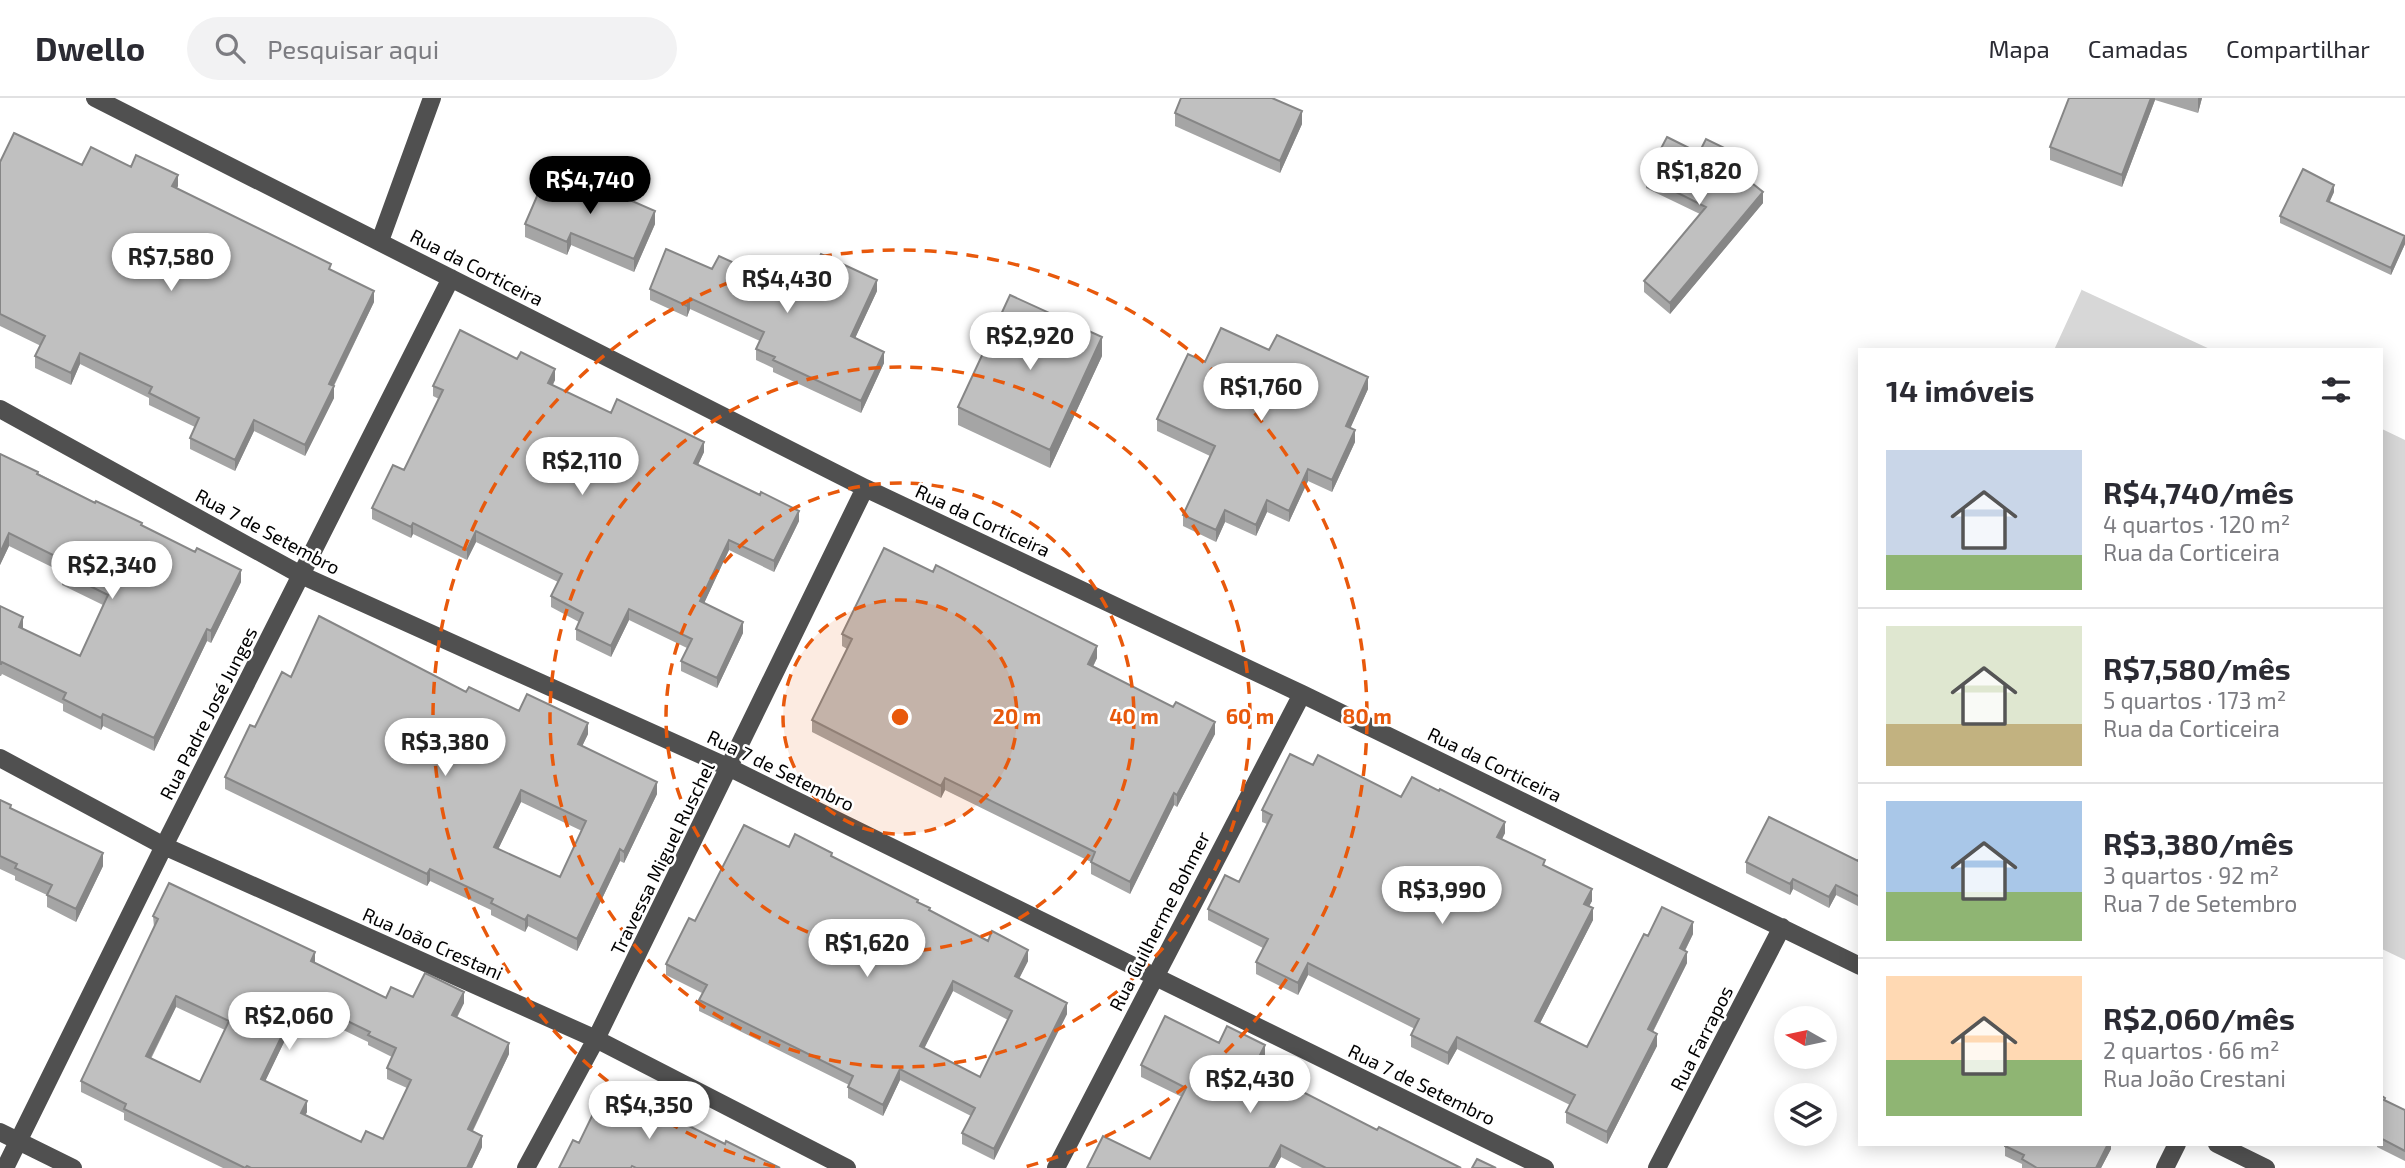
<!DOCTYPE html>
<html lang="pt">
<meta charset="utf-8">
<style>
body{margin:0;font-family:"Exo 2",sans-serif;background:#f2f2f3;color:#2b2b33;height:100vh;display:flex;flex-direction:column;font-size:26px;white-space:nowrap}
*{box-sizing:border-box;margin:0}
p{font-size:23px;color:#7c7c81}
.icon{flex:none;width:38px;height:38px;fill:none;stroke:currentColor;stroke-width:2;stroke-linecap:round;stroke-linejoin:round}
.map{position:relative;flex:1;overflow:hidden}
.panel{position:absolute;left:1858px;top:250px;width:525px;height:798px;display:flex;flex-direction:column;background:#fff;border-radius:0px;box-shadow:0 4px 18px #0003}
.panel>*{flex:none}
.needle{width:46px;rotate:279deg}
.fabs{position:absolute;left:1774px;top:908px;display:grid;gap:14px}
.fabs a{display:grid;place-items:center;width:63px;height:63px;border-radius:50%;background:#fff;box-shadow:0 4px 18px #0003;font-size:35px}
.price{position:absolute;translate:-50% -60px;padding:0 16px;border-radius:24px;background:#fff;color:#222;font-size:23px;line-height:46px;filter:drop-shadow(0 2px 4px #0008)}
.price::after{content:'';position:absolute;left:50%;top:42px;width:21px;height:16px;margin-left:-10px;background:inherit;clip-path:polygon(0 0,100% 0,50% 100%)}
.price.current{background:#000;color:#fff}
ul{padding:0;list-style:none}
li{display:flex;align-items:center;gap:21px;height:175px;padding:0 28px}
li+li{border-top:2px solid #e1e1e2}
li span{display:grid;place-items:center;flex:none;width:196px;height:140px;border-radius:0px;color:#555}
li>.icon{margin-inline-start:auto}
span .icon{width:84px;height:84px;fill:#fffc;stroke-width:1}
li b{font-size:30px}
h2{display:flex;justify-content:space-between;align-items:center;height:84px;padding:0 28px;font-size:30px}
header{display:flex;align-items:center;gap:42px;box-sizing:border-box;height:98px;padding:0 35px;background:#fff;border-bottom:2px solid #e1e1e2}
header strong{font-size:33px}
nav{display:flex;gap:38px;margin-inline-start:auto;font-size:24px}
.search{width:490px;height:63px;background:#f2f2f3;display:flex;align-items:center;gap:18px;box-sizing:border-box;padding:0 24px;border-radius:38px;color:#7c7c81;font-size:26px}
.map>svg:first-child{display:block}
.green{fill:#d7d7d7}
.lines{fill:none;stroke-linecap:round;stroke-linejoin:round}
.minor{stroke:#505050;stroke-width:18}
.wall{fill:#a5a5a5;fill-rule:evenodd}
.shaded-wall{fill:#868686}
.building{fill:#c0c0c0;stroke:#868686;stroke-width:2;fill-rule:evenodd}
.ring{fill:none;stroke:#e8590c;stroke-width:3.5;stroke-dasharray:12 9}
.labels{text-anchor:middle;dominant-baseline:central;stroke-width:5;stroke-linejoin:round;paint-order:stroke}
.street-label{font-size:19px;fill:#000;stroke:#fff}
.centre{fill:#e8590c;stroke:#fff;stroke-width:3.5}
.ring-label{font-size:21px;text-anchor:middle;font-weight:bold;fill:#e8590c;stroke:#fff;stroke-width:5;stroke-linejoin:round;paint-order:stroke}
</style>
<header>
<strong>Dwello</strong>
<div class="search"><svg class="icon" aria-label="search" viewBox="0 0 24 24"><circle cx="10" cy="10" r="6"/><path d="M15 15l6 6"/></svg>Pesquisar aqui</div>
<nav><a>Mapa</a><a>Camadas</a><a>Compartilhar</a></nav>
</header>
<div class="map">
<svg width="2405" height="1070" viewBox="0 0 2405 1070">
<rect width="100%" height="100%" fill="#fff"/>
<!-- green -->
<path class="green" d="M2082,191V192L2212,252H2054Z
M2382,331L2405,342V862L2382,851Z"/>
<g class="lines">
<!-- minor -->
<path class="minor" d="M95,0L865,390L1302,596L1860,868
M380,143L432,0
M0,311L301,477L730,670L1545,1070
M0,660L164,748L596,941L847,1070
M0,1034L73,1070
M2217,1046L2266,1070
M5,1070L164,748L451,180
M526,1070L596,941L865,390
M1056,1070L1302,596
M1657,1070L1782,829
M2165,1070L2177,1046"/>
</g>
<!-- wall -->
<path class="wall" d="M2069,0H2202L2198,15L2155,2L2122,89L2050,62V49Z
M1175,15L1302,26L1280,75L1175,28Z
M1699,55L1741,69L1737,73L1763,105L1670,216L1644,194V183L1700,116L1646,90V79Z
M0,64L131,69L178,88L177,90L331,172L374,204L334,288V300L305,358L254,333L235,373L190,351V340L195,329L149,307V300L80,266L71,287L35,270V258L41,248L0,228Z
M2334,94L2329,104L2405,138V146L2391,177L2280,125V118Z
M611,102L655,126L634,174L571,147L567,157L525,139V126Z
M712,171L802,196L877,193L855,240L884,265L861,315L773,274V270L756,262V251L760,243L690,211L687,219L650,202V191Z
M1269,252L1368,291L1350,330L1355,344L1332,394L1308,383L1289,424L1267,414L1256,438L1225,424L1216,444L1183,428V417L1210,358L1157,333V321L1205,264Z
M1102,258L1050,370L958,327V309Z
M555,282L553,287L611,315L704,354L698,367L799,423L774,474L729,452L704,505L743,535L717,590L681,573V563L687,550L629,522L611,559L576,542V531L579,524L551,509V498L558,484L476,444L467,462L413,436L411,440L372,421V410L404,372L439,301L433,298V288Z
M0,356L142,428L241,484L211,545L207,543L154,653L103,628L101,632L63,613V606L2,576L1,578H0V508L23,531L80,558L103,507L62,487V474L9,448L0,467Z
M842,536L1097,560L1093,569L1215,636L1177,709L1174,707L1130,796L1091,776V764L945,692L941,700L812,634V622L847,551L842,548Z
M291,579L466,594L588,636L582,648L657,696L624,765L620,763L577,853L528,828L525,834L491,817V812L430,783L427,788L225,691V679L255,629ZM521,704L582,733L560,779L498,751Z
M1313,667L1505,735L1502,741L1545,768L1592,803L1589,808L1593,822L1540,925L1587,949L1648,838L1693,836L1685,853L1687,865L1653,934L1657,948L1607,1046L1566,1025V1014L1570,1007L1457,951L1448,967L1411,949V937L1415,931L1308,877L1298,897L1256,876V864L1263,850L1208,822V811L1239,784L1267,726L1262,724V712Z
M0,702L11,711L103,768L76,824L47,809V797L15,782V778L0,771Z
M789,749L832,758L918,805L930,813L1028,863L1019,880L1067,916L994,1062L962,1046V1035L971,1018L900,982L883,1018L848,1000V989L849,987L699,913V902L702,895L666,877V866L695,823ZM953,893L1008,922L980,979L924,950Z
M1860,759V809L1836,797L1829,810L1793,791L1790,797L1746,775V764L1858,763Z
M153,818L315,865L386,900L413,899L464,905L457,920L509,956L473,1033L482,1049L472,1070H223L124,1022V1015L81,994V983L154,829ZM176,909L225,932L200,984L151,961ZM300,911L368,944V947L392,959L387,970V981L407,990L383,1041L361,1044L305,1017L307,1014L265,983Z
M1219,945L1265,959L1259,972L1377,1032L1461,1070H1302L1281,1059L1275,1070H1087L1150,1061L1182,999L1141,979V967Z
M2382,998L2385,1003L2405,1012V1063L2377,1049V1046H2382Z
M2111,1046V1051L2101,1070H2022V1066L2005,1058V1048Z"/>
<!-- shaded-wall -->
<path class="shaded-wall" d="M2151,0H2155V2L2122,89V77Z
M2198,0H2202L2198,15Z
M1302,13V26L1280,75V63Z
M1741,58V69L1732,80V69Z
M178,77V88L172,99V88Z
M2334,87V94L2327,110V103Z
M1763,94V105L1670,216V205Z
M655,113V126L634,174V161Z
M571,135V147L567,157V144Z
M2405,139V146L2391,177V170Z
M877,182V193L851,249V238Z
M374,193V204L329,297V286Z
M690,200V211L687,219V208Z
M1102,239V258L1050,370V352Z
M884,254V265L861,315V303Z
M80,255V266L71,287V275Z
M555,271V282L548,295V285Z
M1368,279V291L1346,340V328Z
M334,288V300L305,358V347Z
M254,322V333L235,373V362Z
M1355,332V344L1332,394V382Z
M704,344V354L694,375V365Z
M1308,371V383L1289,424V413Z
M1267,402V414L1256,438V427Z
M1225,412V424L1216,444V432Z
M799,413V423L774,474V463Z
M413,425V436L411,440V429Z
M476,433V444L467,462V452Z
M9,435V448L0,467V455Z
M729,442V452L700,514V503Z
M241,472V484L211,545V533Z
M629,511V522L611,559V548Z
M23,519V532L19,529Z
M743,524V535L717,590V580Z
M207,531V543L154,653V640Z
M1097,548V560L1088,578V566Z
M103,616V628L101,632V620Z
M1215,624V636L1177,709V697Z
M588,625V636L578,657V646Z
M945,680V692L941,700V688Z
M657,684V696L624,765V754Z
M521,692V704L494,760V749Z
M1174,695V707L1130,796V784Z
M1505,724V735L1497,751V739Z
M620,751V763L577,853V841Z
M103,755V768L76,824V811Z
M430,771V783L427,788V776Z
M1793,781V791L1790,797V786Z
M1836,787V797L1829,810V799Z
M1592,791V803L1584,818V806Z
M1593,810V822L1535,935V923Z
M528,817V828L525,834V822Z
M1693,824V836L1680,862V850Z
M1028,852V863L1015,889V878Z
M315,854V864L311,874V863Z
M1687,854V865L1648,943V931Z
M1308,865V877L1298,897V885Z
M953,883V893L920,959V948Z
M464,894V905L452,928V917Z
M176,898V909L146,969V958Z
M300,900V911L261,992V981Z
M1067,905V916L994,1062V1051Z
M1657,936V948L1607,1046V1034Z
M1457,939V951L1448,967V955Z
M509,945V956L468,1042V1031Z
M1265,947V959L1254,981V969Z
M900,971V982L883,1018V1007Z
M307,1003V1014L301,1026V1015Z
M482,1038V1049L472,1070H467Z
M2108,1046H2111V1051L2101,1070H2096Z
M1281,1047V1059L1275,1070H1269Z"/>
<!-- building -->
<path class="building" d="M1181,0H1272L1302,13L1280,63L1175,15Z
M2069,0H2151L2122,77L2050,49Z
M14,35L82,67L91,49L131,69L136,57L178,77L172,88L331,166L329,171L374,193L329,286L334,288L305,347L254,322L235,362L190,340L199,320L149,295L152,289L80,255L71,275L35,258L45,238L0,216V64Z
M1667,39L1699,55L1706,41L1741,58L1732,69L1763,94L1670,205L1644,183L1706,109L1646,79Z
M2303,71L2334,87L2327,103L2405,138L2391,170L2280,118Z
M547,75L611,102L614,95L655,113L634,161L571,135L567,144L525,126Z
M666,151L712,171L719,158L802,196L821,156L877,182L851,238L884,254L861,303L773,262L775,259L756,251L764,234L690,200L687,208L650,191Z
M1010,197L1102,239L1050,352L958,309Z
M1221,230L1269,252L1277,237L1368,279L1346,328L1355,332L1332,382L1308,371L1289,413L1267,402L1256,427L1225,412L1216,432L1183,417L1215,348L1157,321L1188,256L1205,264Z
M460,232L517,261L521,254L555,271L548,285L611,315L617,301L704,344L694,365L760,397L761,394L799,413L774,463L729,442L700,503L743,524L717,580L681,563L692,541L629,511L611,548L576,531L583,515L551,498L562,476L476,433L467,452L413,425L411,429L372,410L393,367L404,372L443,292L433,288Z
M0,356L38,374L37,376L95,405L96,403L142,425L141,427L195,454L197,450L241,472L211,533L207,531L154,640L103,616L101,620L63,601L66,595L2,564L1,566H0V508L23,519L19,529L80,558L108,497L62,474L67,464L9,435L0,455Z
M884,450L933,474L936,467L1097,548L1088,566L1173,609L1176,604L1215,624L1177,697L1174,695L1130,784L1091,764L1095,754L945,680L941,688L812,622L852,541L842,536Z
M319,518L466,594L469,589L519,613L527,596L588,625L578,646L657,684L624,754L620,751L577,841L528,817L525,822L491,805L493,801L430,771L427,776L225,679L250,627L255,629L282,574L291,579ZM521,692L586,723L560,779L494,749Z
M1290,656L1313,667L1318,657L1401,699L1412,679L1439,693L1440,691L1505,724L1497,739L1545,762L1543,767L1592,791L1584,806L1593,810L1535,923L1587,949L1644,836L1648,838L1662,809L1693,824L1680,850L1687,854L1648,931L1657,936L1607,1034L1566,1014L1575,997L1457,939L1448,955L1411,937L1419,921L1308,865L1298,885L1256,864L1268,841L1208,811L1225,777L1239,784L1272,717L1262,712Z
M0,702L11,707L10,710L103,755L76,811L47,797L52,787L15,770L17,766L0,758Z
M1769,719L1858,763L1860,759V799L1836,787L1829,799L1793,781L1790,786L1746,764Z
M744,727L789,749L795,736L832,755L831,758L918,802L917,804L930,810L929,812L988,843L992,833L1028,852L1015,878L1067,905L994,1051L962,1035L975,1010L900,971L883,1007L848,989L853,978L699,902L707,887L666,866L689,820L695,823ZM953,883L1012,913L980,979L920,948Z
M169,785L315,854L311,863L386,900L391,889L413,899L425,875L464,894L452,917L509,945L468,1031L482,1038L467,1070H251L247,1068L245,1070L124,1011L126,1006L81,983L158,821L153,818ZM176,898L229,923L200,984L146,958ZM300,900L370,934L368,937L396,950L387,970L411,982L383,1041L366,1033L361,1044L301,1015L307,1003L261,981Z
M1165,918L1219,945L1227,928L1265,947L1254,969L1377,1032L1379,1029L1461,1070H1326L1281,1047L1269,1070H1087L1103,1038L1150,1061L1186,990L1141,967Z
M607,987L725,1046L726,1043L780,1070H636L632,1068L631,1070H559L573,1042L579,1045Z
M2382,998L2385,1000L2384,1002L2405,1012V1053L2382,1041Z
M2005,1046H2108L2096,1070H2037L2022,1061L2024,1057L2005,1048Z
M1477,1061L1496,1070H1472Z"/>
<!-- distance rings -->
<circle cx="900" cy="619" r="117" fill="#e8590c" fill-opacity=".12"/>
<g class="ring">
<circle cx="900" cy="619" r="117"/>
<circle cx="900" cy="619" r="234"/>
<circle cx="900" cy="619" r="350"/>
<path d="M775 1069A467 467 0 1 1 1025 1069"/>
</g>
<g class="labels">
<!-- street labels -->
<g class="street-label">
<text transform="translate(477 169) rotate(27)">Rua da Corticeira</text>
<text transform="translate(983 422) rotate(25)">Rua da Corticeira</text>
<text transform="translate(268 433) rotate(28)">Rua 7 de Setembro</text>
<text transform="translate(208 615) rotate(-63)">Rua Padre José Junges</text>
<text transform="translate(1495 666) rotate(26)">Rua da Corticeira</text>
<text transform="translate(781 672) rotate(26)">Rua 7 de Setembro</text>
<text transform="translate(662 760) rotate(-64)">Travessa Miguel Ruschel</text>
<text transform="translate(1159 823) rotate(-63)">Rua Guilherme Bohmer</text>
<text transform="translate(433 845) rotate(24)">Rua João Crestani</text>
<text transform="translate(1701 940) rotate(-63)">Rua Farrapos</text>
<text transform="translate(1422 986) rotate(26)">Rua 7 de Setembro</text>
</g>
</g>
<circle cx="900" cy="619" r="10" class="centre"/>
<g class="ring-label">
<text x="1017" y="626">20 m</text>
<text x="1134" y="626">40 m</text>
<text x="1250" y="626">60 m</text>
<text x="1367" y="626">80 m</text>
</g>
</svg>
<div class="fabs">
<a><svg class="needle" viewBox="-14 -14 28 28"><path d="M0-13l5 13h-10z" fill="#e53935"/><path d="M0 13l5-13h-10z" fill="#7c7c81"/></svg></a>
<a><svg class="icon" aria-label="layers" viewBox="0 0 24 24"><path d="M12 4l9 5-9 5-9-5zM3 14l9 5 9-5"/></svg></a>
</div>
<b class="price" style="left:1699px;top:109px">R$1,820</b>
<b class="price current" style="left:590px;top:118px">R$4,740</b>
<b class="price" style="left:171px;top:195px">R$7,580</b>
<b class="price" style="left:787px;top:217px">R$4,430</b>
<b class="price" style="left:1030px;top:274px">R$2,920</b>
<b class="price" style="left:1261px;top:325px">R$1,760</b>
<b class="price" style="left:582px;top:399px">R$2,110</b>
<b class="price" style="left:112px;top:503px">R$2,340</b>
<b class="price" style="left:445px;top:680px">R$3,380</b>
<b class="price" style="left:1442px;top:828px">R$3,990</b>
<b class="price" style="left:867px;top:881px">R$1,620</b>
<b class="price" style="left:289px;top:954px">R$2,060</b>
<b class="price" style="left:1250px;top:1017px">R$2,430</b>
<b class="price" style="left:649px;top:1043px">R$4,350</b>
<section class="panel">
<h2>14 imóveis<svg class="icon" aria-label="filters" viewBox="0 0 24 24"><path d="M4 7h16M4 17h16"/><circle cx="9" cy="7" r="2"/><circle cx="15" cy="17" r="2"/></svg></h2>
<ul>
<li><span style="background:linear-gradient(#c9d6e8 75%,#8fb573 0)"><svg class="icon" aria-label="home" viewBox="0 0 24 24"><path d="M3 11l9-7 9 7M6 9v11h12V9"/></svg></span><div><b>R$4,740/mês</b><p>4 quartos · 120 m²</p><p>Rua da Corticeira</p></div></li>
<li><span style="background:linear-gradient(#dfe7d0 70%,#c2b280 0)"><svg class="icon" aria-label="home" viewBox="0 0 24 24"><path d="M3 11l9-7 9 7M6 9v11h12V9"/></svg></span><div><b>R$7,580/mês</b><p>5 quartos · 173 m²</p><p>Rua da Corticeira</p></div></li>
<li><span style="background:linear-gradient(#a9c7e8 65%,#8fb573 0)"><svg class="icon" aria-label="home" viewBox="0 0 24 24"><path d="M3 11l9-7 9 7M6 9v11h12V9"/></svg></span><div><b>R$3,380/mês</b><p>3 quartos · 92 m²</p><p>Rua 7 de Setembro</p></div></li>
<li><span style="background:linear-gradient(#ffd9b3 60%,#8fb573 0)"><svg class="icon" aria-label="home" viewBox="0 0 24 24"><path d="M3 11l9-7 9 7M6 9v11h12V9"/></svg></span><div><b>R$2,060/mês</b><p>2 quartos · 66 m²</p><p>Rua João Crestani</p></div></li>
</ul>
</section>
</div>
